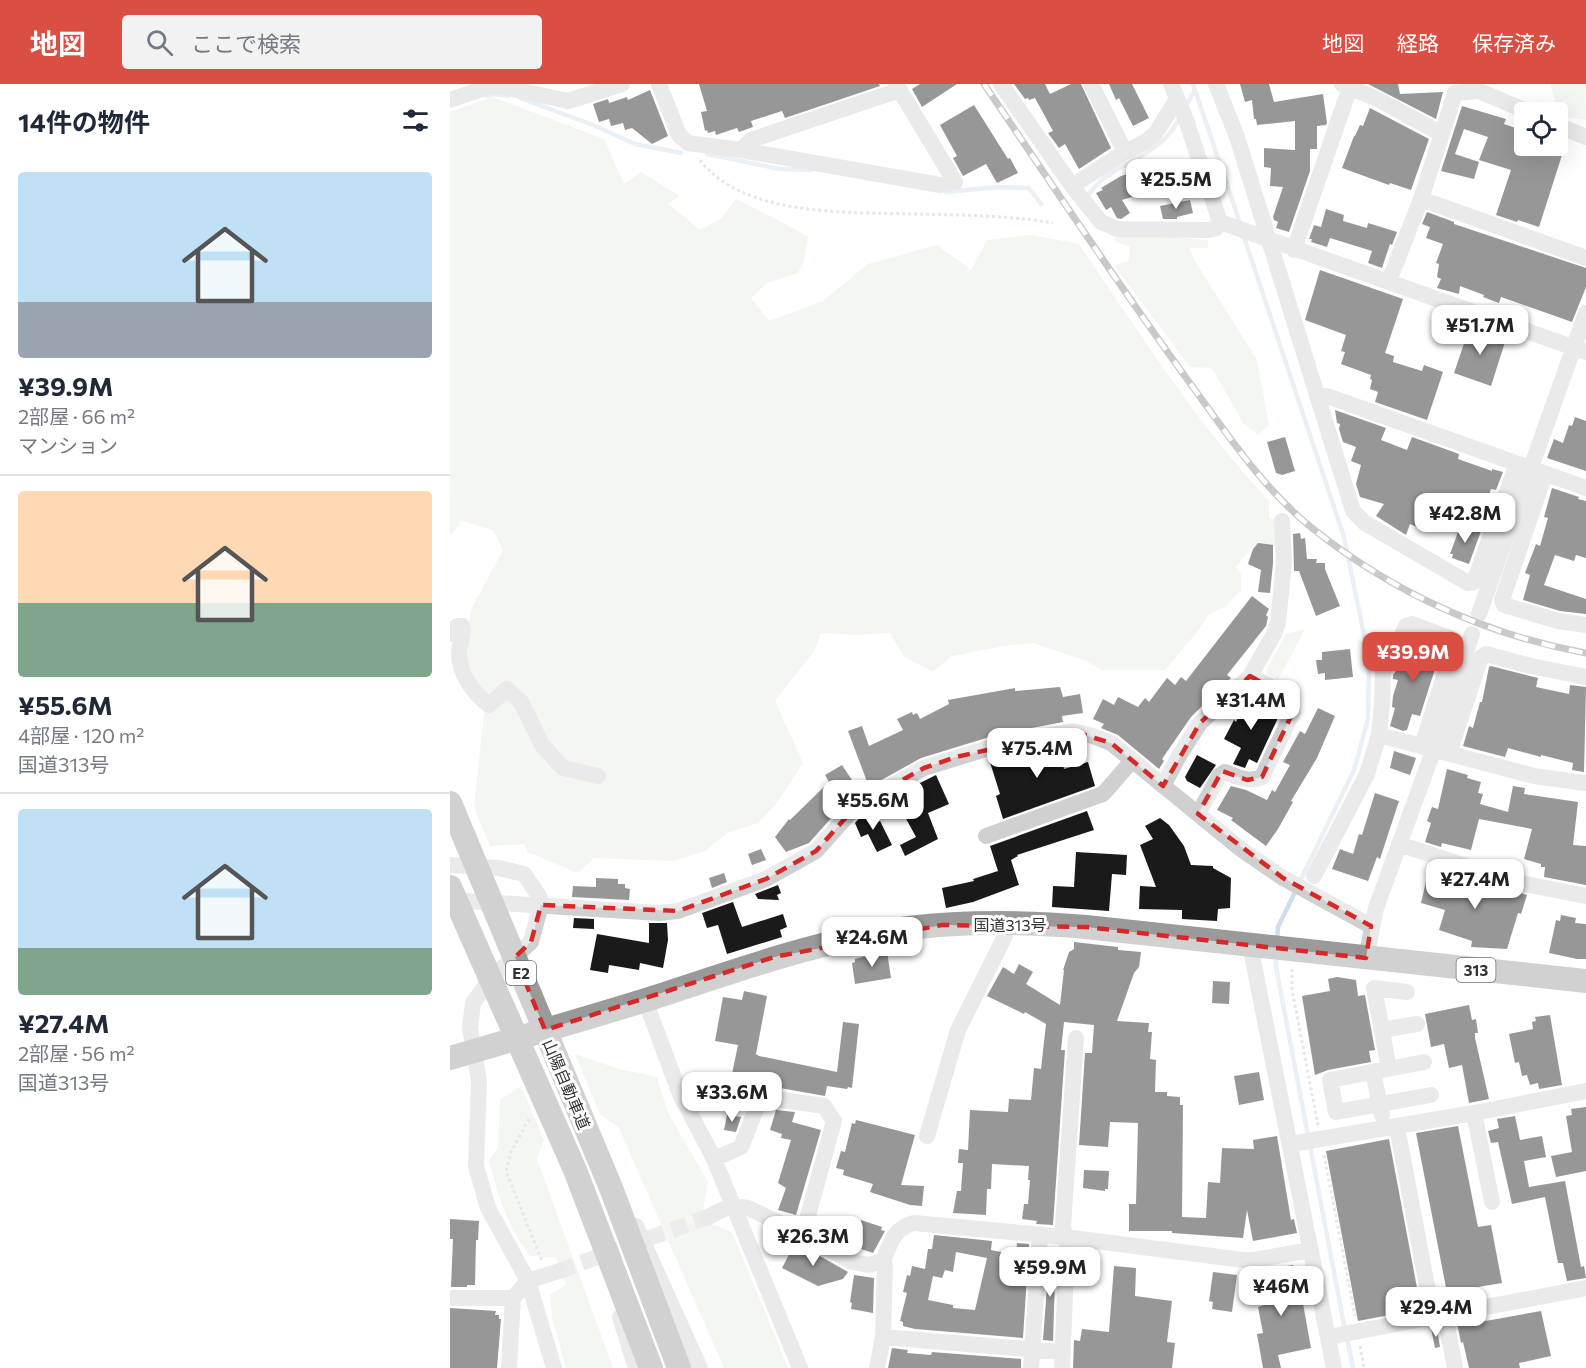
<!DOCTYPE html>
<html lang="ja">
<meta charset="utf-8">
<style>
body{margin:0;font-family:Commissioner,"Noto Sans JP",sans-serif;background:#f2f2f3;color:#1f2937;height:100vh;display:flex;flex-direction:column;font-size:22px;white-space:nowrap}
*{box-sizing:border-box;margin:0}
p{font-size:20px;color:#747a83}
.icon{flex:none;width:33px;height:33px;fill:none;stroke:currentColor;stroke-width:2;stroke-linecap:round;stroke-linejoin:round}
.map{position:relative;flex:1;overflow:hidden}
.sheet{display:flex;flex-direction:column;background:#fff;width:450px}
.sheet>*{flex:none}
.tools{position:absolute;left:1064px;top:18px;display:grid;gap:12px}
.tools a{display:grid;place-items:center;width:54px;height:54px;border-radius:6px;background:#fff;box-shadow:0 6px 24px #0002;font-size:30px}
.price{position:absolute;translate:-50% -51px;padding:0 14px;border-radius:12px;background:#fff;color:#222;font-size:20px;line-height:39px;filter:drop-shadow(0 2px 3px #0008)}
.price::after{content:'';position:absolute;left:50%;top:36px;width:18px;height:14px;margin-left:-9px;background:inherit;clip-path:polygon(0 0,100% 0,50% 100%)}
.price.selected{background:#db4e43;color:#fff}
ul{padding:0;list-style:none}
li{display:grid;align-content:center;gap:12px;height:318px;padding:0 18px}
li+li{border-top:2px solid #e0e1e3}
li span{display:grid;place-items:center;height:186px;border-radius:6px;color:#555}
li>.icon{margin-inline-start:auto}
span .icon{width:108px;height:108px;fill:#fffc;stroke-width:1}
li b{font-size:26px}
h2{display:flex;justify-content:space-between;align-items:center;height:72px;padding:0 18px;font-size:26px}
header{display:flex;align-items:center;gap:36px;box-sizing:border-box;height:84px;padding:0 30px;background:#db4e43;color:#fff}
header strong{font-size:28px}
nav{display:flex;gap:33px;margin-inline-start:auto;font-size:21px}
.search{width:420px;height:54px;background:#f2f2f3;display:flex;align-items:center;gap:15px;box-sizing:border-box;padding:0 21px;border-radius:6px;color:#747a83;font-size:22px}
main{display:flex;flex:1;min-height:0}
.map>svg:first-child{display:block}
.green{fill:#e4ebdf}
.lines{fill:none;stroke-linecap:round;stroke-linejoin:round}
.stream{stroke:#d0ddec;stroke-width:4.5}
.building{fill:#1a1a1a;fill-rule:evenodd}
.minor-tunnel{stroke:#d6d6d6;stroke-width:16;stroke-dasharray:16 8;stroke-linecap:butt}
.path{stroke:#cacaca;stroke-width:3;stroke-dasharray:3 3;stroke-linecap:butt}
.minor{stroke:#d0d0d0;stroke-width:16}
.highway{stroke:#9a9a9a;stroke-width:24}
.rail-casing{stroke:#888;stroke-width:7}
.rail{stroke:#fff;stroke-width:4.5;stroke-dasharray:14;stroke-linecap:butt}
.marked{fill:none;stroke:#d62828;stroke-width:4.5;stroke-dasharray:12 8;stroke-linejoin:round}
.labels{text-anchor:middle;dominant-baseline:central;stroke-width:6;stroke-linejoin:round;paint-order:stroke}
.shield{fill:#fff;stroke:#707070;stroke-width:1.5}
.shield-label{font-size:15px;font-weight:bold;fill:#333}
.street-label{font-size:16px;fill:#333;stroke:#fff}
</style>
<header>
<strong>地図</strong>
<div class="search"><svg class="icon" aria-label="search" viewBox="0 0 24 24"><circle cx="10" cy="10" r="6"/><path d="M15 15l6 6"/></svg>ここで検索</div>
<nav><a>地図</a><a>経路</a><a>保存済み</a></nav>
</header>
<main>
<section class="sheet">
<h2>14件の物件<svg class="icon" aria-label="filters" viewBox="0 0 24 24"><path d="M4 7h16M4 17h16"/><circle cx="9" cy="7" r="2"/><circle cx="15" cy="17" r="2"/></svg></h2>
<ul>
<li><span style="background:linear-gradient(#bfe0f5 70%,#9aa5b1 0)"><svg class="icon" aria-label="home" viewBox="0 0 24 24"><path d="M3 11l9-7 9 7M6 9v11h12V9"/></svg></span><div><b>¥39.9M</b><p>2部屋 · 66 m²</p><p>マンション</p></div></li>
<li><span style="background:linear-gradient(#ffd9b3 60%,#7fa58c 0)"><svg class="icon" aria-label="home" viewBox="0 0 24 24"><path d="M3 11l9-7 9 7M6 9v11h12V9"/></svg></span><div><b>¥55.6M</b><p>4部屋 · 120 m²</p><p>国道313号</p></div></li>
<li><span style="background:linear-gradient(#bfe0f5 75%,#7fa58c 0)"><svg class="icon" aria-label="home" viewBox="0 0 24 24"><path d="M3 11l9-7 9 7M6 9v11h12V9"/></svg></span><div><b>¥27.4M</b><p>2部屋 · 56 m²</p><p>国道313号</p></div></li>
</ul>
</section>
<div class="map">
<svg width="1136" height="1284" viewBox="0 0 1136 1284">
<rect width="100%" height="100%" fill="#fff"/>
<!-- green -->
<path class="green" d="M1100,0H1136V36L1110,32Z
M43,13L154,55L174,100L191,88L230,112L218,120L250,146L272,134L286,115L358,152L354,177L348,189L317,199L301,214L319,237L373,217L418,180L487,161L521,186L537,156L582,151L629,160C689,248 746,339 819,417V434L829,436L832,456L819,463L804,461L786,483L791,490V506L776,522L758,531L751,543L715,586H652L634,576L583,559L554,562L502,572L483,588L454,573L440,549L406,551L371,549L364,567L325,617L353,679L326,720L308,739L277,749L255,767L224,777L144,774L128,789L77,768L75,760L40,762L24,723L34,630L40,617L15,585L16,560L21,526L53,466L43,446L12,437L0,452V28Z
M668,148L758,156V164H739L745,177L807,276L819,341L808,351L793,339L762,284L740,283L664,181L679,177L680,163L664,157Z
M855,545L828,596L815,589L836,550Z
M125,970L169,985L207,993L218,1029L258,1098L253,1126L262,1140L282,1148L338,1284H274L169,1044L150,1030Z
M71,1002L94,1056L87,1075L163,1284H116L102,1233L100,1211L116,1201L106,1174L80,1172C58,1144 47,1110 39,1075L48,1065L50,1016Z"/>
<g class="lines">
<!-- stream -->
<path class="stream" d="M743,0L790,139
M37,12L44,10L59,12
M70,14L143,41L185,60L231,69
M736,22L745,5
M257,70L330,85L361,86
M496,108L548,103L579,104L591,120
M639,110C661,77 708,77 730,34
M793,150L894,453L919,575L918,635L904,686L849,799
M827,857L828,843L846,806
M826,871V883L895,1246
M897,1254L903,1284"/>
</g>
<!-- building -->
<path class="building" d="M249,0H429L430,2L335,34L332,27L301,37L303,43L289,48L287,44L266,51L265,47L258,49L257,46L255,47L251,28L257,27Z
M470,0H507L472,23L462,5Z
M564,0H595L600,10L621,0H631L661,64L629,85L615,60L609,64L598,49L603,47L585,14L579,16L578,14L575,15Z
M659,0H682L699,34L683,42L669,14L666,16Z
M790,0H819L824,18L873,10L877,39L876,41L867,42V65H860V87L839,148L826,144L828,138L824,136L823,133L833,103L820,102L821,84L814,83V64L845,66V37L807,41L806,35H804L802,16L795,18Z
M918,0H948L950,10L993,8L986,35Z
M200,6L218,52L202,60L182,44L175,46L173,39L161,42L159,35L149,38L143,20L158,15L159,19L177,13L178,16Z
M524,21L558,75L560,74L568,89L547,99L536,80L513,92L503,74L507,72L490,41Z
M1012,22L1056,35L1054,40L1074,47V62H1093L1113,68L1089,143L1068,136L1067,138L1046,131L1061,86L1029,76L1038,53L1014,45L1005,70L1029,78L1024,95L991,87Z
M920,24L979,55L961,106L940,99L939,101L892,84L904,52H905L910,41L913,42Z
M694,85L701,107L672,116L680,129L671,135L667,134L661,123L656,126L646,109L653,106L651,104L671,92Z
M740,116L743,129L727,133V135H713L710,122Z
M876,125L894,131L893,137L917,144L918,139L947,148L942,161L940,160L932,184L918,179L922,167L880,154L877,163L861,158L862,155H859L864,141L871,143Z
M977,128L1004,138V140L1136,184V203L1122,238L1051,213L1049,219L1033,213L1034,211L1010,202L1009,210L987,204L991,195L987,193L989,180L986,179L993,160L976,154L980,143L972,140Z
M870,186L953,215L935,269L944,272L943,278L972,287L974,281L993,288L977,336L925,318L928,308L920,305L922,296L920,295L921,291L891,280L895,268L891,267L896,251L855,236Z
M1021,239L1035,243L1034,249L1056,255L1041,302L1004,289Z
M885,326L936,344L931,356L957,366L962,353L1009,370L1008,375L1042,387V385L1053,388L1046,406L1041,405L1036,421L1013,413L1007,430L981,420L972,445L960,440L956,451L926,432L934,420L910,413L906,400L911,381L901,377L906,363L893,358L889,345L890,340L887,339Z
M1125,333L1136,337V387L1097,374L1104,355L1113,359L1119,341L1122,342Z
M835,353L845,387L832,391L826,389L817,358Z
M1102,404L1129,413L1128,415L1136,417V474L1126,471L1124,477L1105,471L1094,501L1136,515V530L1110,527L1073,516L1080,491L1075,489L1086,460L1090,462L1098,434L1094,433Z
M1011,440L1031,447L1019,480L1002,474L1003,470H1000Z
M850,449L851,455L855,454L857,475H867L866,479H875V485L890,522L866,532L849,487H844L843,450Z
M808,459L823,461V479L820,509L808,508L811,486L798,480L803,465Z
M802,512L819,525L816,531L818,533L816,542L777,591L781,594L741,633L712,675L714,677L709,685L668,651L651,644L654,640L643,635L653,615L664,621L668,613L688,623L695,614L699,618L717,594L725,601L731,593L736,597Z
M964,552L976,557L975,560L991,566L970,632L962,630L957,646L953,647L940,642L945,624L942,623L943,612L948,596L943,595V591L948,584L952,585Z
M900,565L903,593L875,596V589L868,590L866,576H872V568Z
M1041,582L1088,594L1086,603L1119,610L1120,601L1136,603L1134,688L1122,686L1123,679L1091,671V673L1058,664L1055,673L1013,662L1019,642L1023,644L1030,618H1032L1039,583Z
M610,603L613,613L630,610L633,629L612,632L613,638L546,651L471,674L419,703L398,647L412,642L419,662L453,646L447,635L462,628L463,631L467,629L470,635L499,620L498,616L565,604V607Z
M800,609L813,615L809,624L827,633V636L807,679L799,675L795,684L783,680L791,664L774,655L784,636L786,638Z
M868,624L885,632L867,674L841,717L843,718L828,745L816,762L781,736L783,734L767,726L781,702L796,706L817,716L822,706L825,708L840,681L833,678L850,647L855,650Z
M609,660L614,685L638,678L645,702L553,735L546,712L550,710L539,675Z
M944,667L966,674L960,691L940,684Z
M747,671L766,681L750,704L737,697L735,693Z
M392,681L410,708L399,714L359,759L336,768L325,753L339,735L340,736L379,698L375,691Z
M997,685L1018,691L1017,694L1031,698L1028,709L1033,710L1030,720L1058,728L1063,702L1075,704L1074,710L1128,718L1123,761L1136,762V801L1094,793L1095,783H1091V780L1074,775L1082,745L1029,735L1021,766L992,759L991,763L975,758L981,739L977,737L982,723L988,725Z
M486,691L499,720L478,729L488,755L455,772L450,761L466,753L447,718L455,714L452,708Z
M925,709L949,717L930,775L927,773L918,797L882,785L890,765L903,770L909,750L912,751Z
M421,725L428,738L430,737L442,761L427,768L418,750L411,753L405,739L414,729Z
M637,727L644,746L567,771L568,772L561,776L569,801L523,818L496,824L492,804L524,797L523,795L548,787L540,762Z
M710,734L719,741L734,762L741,781L763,782V784L781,794L780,824L768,825L767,837L732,835V826L689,825L690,802L706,803L690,761L703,755L695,742Z
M311,765L316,776L302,781L298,770Z
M626,768L677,771L676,791L662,790L659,827L602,823L603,802L624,803Z
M274,789L277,798L262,804L259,794Z
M978,789L1011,799L1013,792L1077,811L1071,830L1068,829L1057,865L1021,863L1022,857L989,846L995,826L971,819Z
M146,794L168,795V800H175V804L180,805L179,816L122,813L123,802L146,803Z
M328,801L331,809L327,811L329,816L308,815L305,810Z
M283,818L292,843L333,830L337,843L330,846L332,853L277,870L268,841L257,844L252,829Z
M1111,831L1126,834L1125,839L1136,840V875H1127L1099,869L1106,836L1110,837Z
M124,834L144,835V845L123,844Z
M199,839H217L218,856L213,884L190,879L189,886L159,881L158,889L140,886L147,850L199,859Z
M624,858L668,863V866L691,868L689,883L684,889L667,937L699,939L698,948H702L700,975L706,976L705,1008H717V1012L730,1013V1021H733L732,1133L756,1134L758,1098L770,1099L772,1064L804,1065L803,1056L827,1052L841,1136L844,1135L847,1149L803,1157L797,1126L793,1154L722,1149V1147H679V1120H686L688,1039L660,1038L658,1063L629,1061L635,969H642L644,941L614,938L611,966H615L603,1141L586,1140L587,1137L572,1135L574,1120H578L580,1096H578L579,1082L542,1080L541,1105H537L536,1131L503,1129L507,1107H511L513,1079H508L509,1065L518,1066L520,1026L558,1028L559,1015L581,1016L584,984L591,985L596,940L575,928L574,930L537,912L553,883L564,890L569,880L583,888L576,900L610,921L614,886H613L619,868L624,865Z
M437,867L441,894L405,900L402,879L405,878V875Z
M887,893L906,896L908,912L915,911L925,966L919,967L921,978L878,986L865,991L852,912L880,907L878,895Z
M763,897L780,898L779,920L762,919Z
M294,907L317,912L306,970L309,972L387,988L393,938L409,940L402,1004L398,1003L397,1005L377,1002L375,1012L303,999L302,1003L292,1001L288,1027L272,1024L275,1008L278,1009L288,961L265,957L273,913L292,916Z
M1019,921L1022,936L1026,935L1028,949H1025V954L1039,1015L1019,1019L1012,981L999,984L994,960L981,963L975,930Z
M1100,931L1112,1001L1089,1005L1088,999L1080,1001L1077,991L1072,992L1069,978L1065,979L1059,950L1083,945L1082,938L1086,937L1085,933Z
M809,988L814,1016L789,1021L784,992Z
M1136,1023V1087L1106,1093L1101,1072L1122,1068L1116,1032L1122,1031L1121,1025Z
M326,1026L345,1028L342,1038L371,1046L346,1131L328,1126L336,1104L328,1099L341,1056L331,1054L332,1050L320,1046Z
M277,1031L291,1033L286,1048L274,1046Z
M1065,1032L1070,1056L1092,1052L1096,1073L1074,1077L1079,1103L1115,1097L1131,1183L1134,1182L1136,1194L1117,1197L1113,1179H1108L1095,1113L1062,1120L1048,1058L1041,1059L1038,1047L1049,1044L1047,1035Z
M406,1036L465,1051L451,1101L474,1102L472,1122L460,1121L420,1108L423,1100L393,1091L394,1086L386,1084L391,1067L395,1068L402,1039L405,1040Z
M1008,1042L1028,1143L1041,1141L1052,1199L1022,1204L1023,1208L1012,1210L1014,1217L999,1219L966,1049Z
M939,1055L971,1225L908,1237L876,1067Z
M634,1086L659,1087L658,1105H655V1107L633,1104Z
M0,1135L29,1137L28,1156H26L25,1201H17V1203H1L3,1155H0Z
M411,1136L432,1143L431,1146L435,1147L423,1169L393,1159L398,1143L407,1146Z
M484,1151L542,1157L541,1166L566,1171L567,1159L579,1160L573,1254L465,1245L453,1242V1238L450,1237L457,1209L453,1208L457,1191L460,1192L462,1182L475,1185L478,1165H482ZM506,1168L537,1174L525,1226L503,1224V1221L478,1216L483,1192L492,1194L495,1186L503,1188Z
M345,1159L361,1167L398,1188L393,1195L368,1202L332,1184Z
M600,1163H606L603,1257L593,1256Z
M843,1181L849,1215L852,1214L861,1264L828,1271L831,1284H813L807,1250L813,1249L808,1223L814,1221L810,1197L816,1196L814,1186Z
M664,1182L686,1184L685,1212L722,1217L717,1258L725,1259L722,1284H623L624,1256L630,1257L632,1245L659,1248Z
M763,1188L787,1191L782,1228L762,1225L763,1218L759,1217Z
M404,1191L424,1194L423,1229L401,1225L402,1219L400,1218Z
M0,1224L46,1227L45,1231H49V1235H51L47,1284H0Z
M1091,1227L1101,1272L1069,1279L1070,1284H1019L1013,1258L1011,1259L1007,1239L1030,1235V1238Z
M981,1244H987L990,1263L985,1264Z
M442,1264L458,1266L457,1269L481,1271L482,1268L571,1275V1284H438Z"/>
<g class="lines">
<!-- minor-tunnel -->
<path class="minor-tunnel" d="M109,1187L258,1133"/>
<!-- path -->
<path class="path" d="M250,76C293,133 398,128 462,130C509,131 556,131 603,139
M842,885V906L868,1041
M79,1035L61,1068L56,1087L92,1177
M874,1071L905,1232
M910,1262L914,1284"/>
<!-- minor -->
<path class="minor" d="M209,0L229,51L238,59L291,66L490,101L505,98L446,0
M551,0L622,102L651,138L667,145L759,146L766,144L770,138
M641,0L675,68
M721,0L735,33L770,138L1136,268
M766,0L787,53L903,427L915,439L1018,499L1024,498L1067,380
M892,0L929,16L990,49
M0,16L44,1L118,17L172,0
M1107,41L1136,53
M291,66L301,56L450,6
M622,102L675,68L695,58L705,50L727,15
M971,115L1136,174
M844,166L900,3
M939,197L971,115L1005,9L1029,7L1079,28
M867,312H877L1136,404
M1095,390L1052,516L1054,521L1108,537L1136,541
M1029,530L1136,229
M0,550L7,542H12C15,552 9,559 9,569C9,590 23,609 39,621L57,605L71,618L92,661L113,684L148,692
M929,651L1084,692L1136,699
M999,669L1031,573L1036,570L1081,582L1136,593
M713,702L729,672L750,639L800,592L824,550L828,538L834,479L832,437
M748,730L769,692L775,688C788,693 799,699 812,693L843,628C842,608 816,601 800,592
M536,752L653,710L681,678
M949,760L1065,798L1136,812
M0,781L49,784L74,790L89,812L91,821L81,858L41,894L23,919L20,944L29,997L26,1082L38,1124L78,1197L104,1284
M864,792L917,690L929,651L932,619L933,587L943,573L956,542L962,540L1002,555L1004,561L972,662
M0,816L209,829L228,827L316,795L366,767L407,721L474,684L549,661L622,647L640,651L661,659L792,766L833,794L921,842
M800,861L884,1284
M916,874L926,824L984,665L1022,550
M195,916L230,1010L264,1075L350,1284
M932,946L967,940
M974,978L880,996L886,1028L981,1011
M939,985L924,904L957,908
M923,988L932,1031
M1024,1029L1042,1118
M947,1043L983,1234
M477,1052L508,946L555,852L556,839
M841,1060L1024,1029L1136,1007
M264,1075L291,1063L311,1013L374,1022L384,1037L353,1150
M258,1133L282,1121L298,1124L353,1150L402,1178L418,1181L433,1177C441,1158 443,1145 464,1139L615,1153L793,1176H804L861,1166
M186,1142L250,1284
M0,1214H63
M995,1232L1005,1284
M170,1233L186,1284
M433,1253L613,1268
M878,1253L1136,1204
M59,1284L63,1214L78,1197L109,1187
M427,1284L433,1253L435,1182L433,1177
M581,1284L590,1151
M612,1284L617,1161L613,1142L626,954"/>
<!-- highway -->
<path class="highway" d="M0,719L161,1104L229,1284
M0,803L125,1086L201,1284
M0,974C65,955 131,936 196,916C283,888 368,856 459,844C518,837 577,838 636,843L1136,897"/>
<defs>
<path id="rail" d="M534,0C601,99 667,199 737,295C776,348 811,403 862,444C942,508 1036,551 1136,569"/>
</defs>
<!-- rail casing -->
<use href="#rail" class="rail-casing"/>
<!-- rail -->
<use href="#rail" class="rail"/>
</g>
<!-- marked area -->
<path d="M0 0H1136V1284H0ZM800,592L839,614L843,628L812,693L797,696L772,687L748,730L833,794L921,842L916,874L636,843L492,841L324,873L95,946L65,873L81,858L91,821L228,827L316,795L366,767L407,721L474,684L506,673L622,647L661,659L713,702L750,639Z" fill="#fff" fill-opacity=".55" fill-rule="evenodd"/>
<path class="marked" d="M800,592L839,614L843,628L812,693L797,696L772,687L748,730L833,794L921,842L916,874L636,843L492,841L324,873L95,946L65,873L81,858L91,821L228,827L316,795L366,767L407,721L474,684L506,673L622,647L661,659L713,702L750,639Z"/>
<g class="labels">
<!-- shield labels -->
<g class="shield">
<rect x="1006.5" y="874" width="39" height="24" rx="4.5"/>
<rect x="56" y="877" width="30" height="24" rx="4.5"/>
</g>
<g class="shield-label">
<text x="1026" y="886">313</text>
<text x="71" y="889">E2</text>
</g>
<!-- street labels -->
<g class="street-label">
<text x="560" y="840">国道313号</text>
<text transform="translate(117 1000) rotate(67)">山陽自動車道</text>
</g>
</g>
</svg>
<div class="tools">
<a><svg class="icon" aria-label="locate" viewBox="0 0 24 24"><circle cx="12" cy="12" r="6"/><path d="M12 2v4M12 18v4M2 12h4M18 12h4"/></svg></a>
</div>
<b class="price" style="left:726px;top:126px">¥25.5M</b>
<b class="price" style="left:1030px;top:272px">¥51.7M</b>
<b class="price" style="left:1015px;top:460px">¥42.8M</b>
<b class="price selected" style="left:963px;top:599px">¥39.9M</b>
<b class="price" style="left:801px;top:647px">¥31.4M</b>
<b class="price" style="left:587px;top:695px">¥75.4M</b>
<b class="price" style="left:423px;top:747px">¥55.6M</b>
<b class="price" style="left:1025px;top:826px">¥27.4M</b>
<b class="price" style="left:422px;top:884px">¥24.6M</b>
<b class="price" style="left:282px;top:1039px">¥33.6M</b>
<b class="price" style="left:363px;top:1183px">¥26.3M</b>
<b class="price" style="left:600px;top:1214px">¥59.9M</b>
<b class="price" style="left:831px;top:1233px">¥46M</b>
<b class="price" style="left:986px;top:1254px">¥29.4M</b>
</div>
</main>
